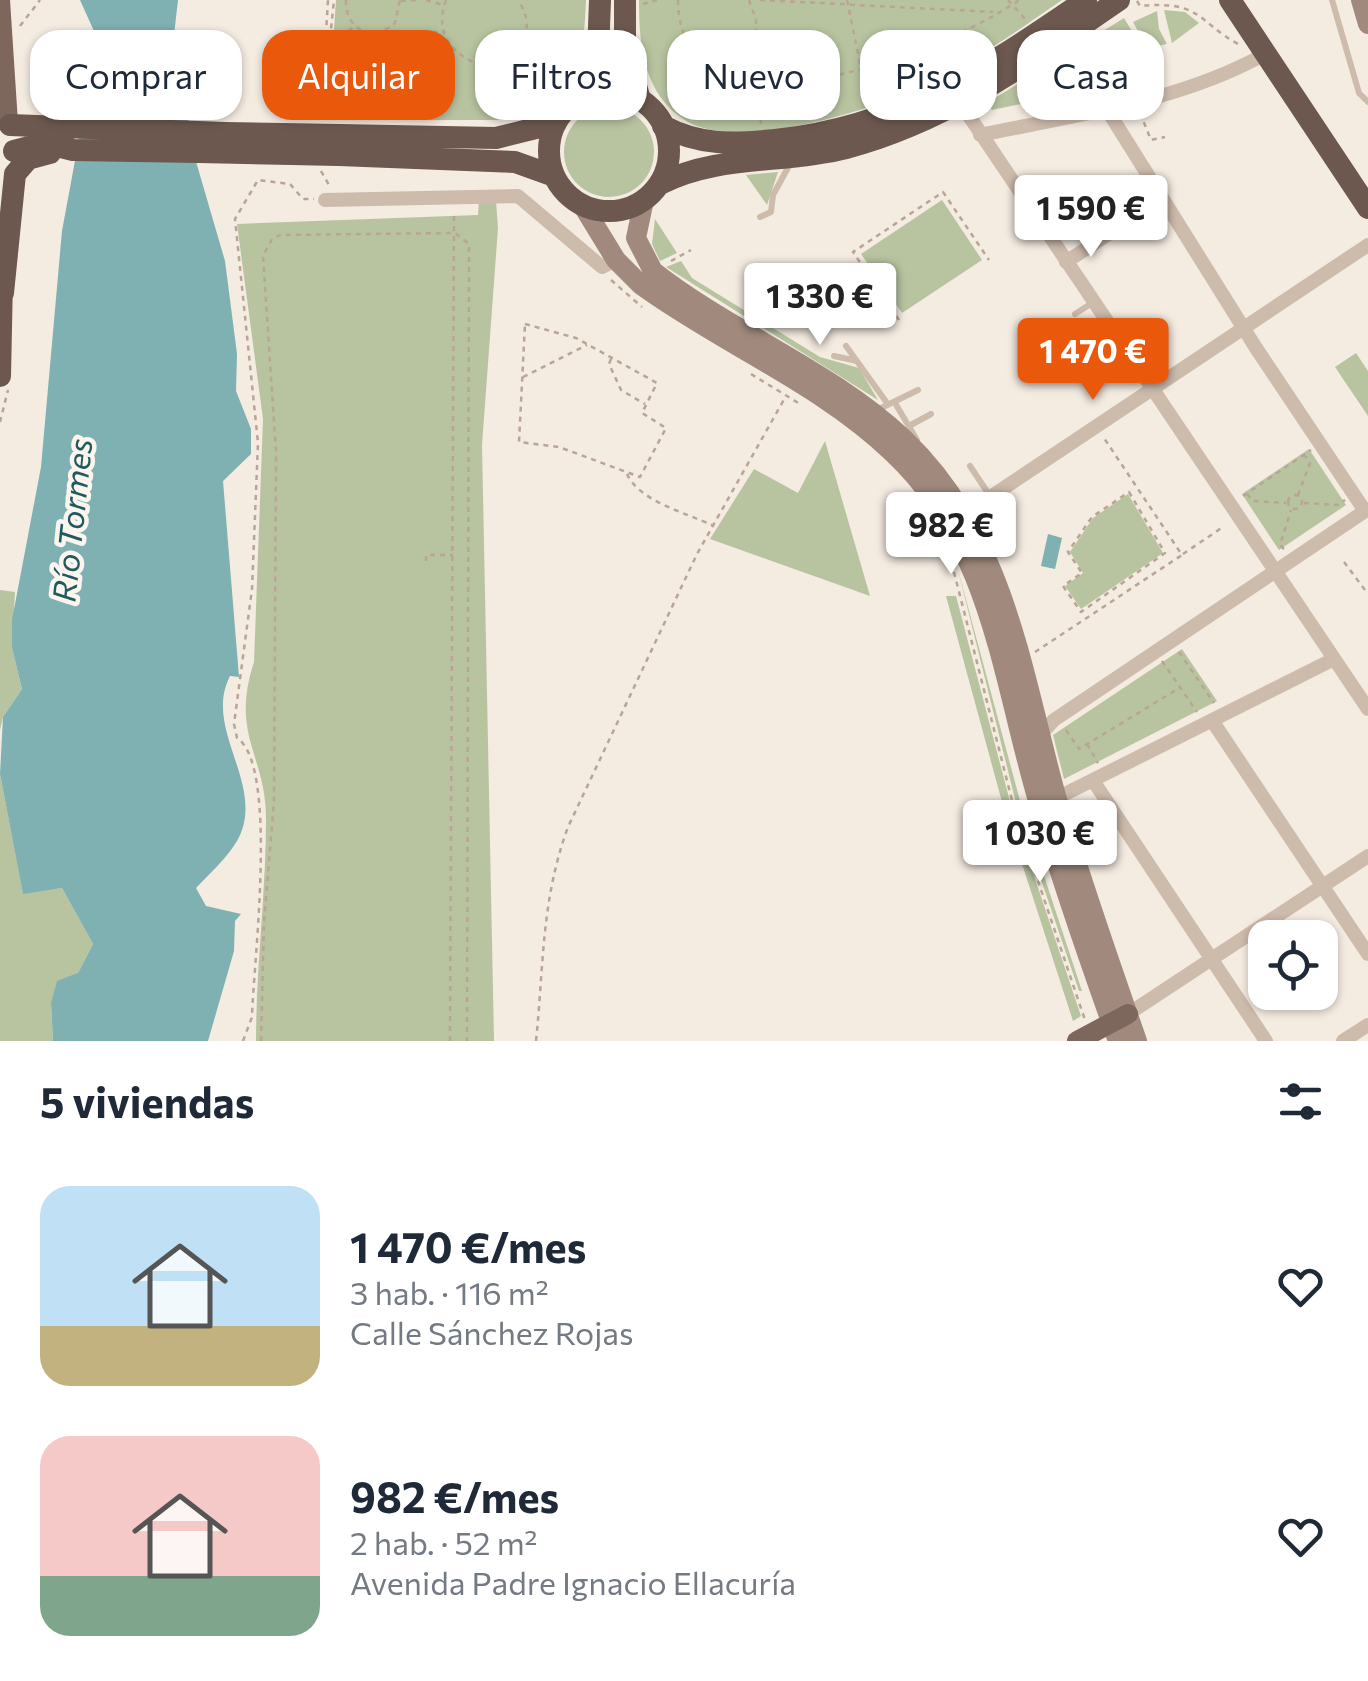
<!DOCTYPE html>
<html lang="es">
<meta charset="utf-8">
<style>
body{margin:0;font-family:Commissioner,sans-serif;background:#f2f2f3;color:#1f2937;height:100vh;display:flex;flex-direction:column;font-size:38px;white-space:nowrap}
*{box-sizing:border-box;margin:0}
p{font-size:32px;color:#747a83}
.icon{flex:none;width:55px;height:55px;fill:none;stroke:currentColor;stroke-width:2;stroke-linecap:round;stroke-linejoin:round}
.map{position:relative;height:1041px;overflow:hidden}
.side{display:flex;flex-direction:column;background:#fff;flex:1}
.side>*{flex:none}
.top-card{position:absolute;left:30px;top:30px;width:1310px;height:90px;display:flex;gap:20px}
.fabs{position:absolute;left:1248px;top:920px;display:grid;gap:20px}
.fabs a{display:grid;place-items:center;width:90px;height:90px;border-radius:20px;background:#fff;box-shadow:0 2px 8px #0004;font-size:50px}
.price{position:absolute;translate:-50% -85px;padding:0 22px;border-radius:10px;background:#fff;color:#222;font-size:32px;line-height:65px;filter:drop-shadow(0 2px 5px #0008)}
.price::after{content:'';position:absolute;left:50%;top:60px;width:30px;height:22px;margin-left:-15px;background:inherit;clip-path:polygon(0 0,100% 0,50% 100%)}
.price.active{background:#ea580c;color:#fff}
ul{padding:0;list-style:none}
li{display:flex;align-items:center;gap:30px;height:250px;padding:0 40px}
li span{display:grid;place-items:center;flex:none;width:280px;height:200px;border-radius:30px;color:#555}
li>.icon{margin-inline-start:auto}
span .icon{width:120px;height:120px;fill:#fffc;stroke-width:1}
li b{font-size:42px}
h2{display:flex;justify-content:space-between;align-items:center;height:120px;padding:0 40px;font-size:42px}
.chip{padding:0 35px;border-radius:30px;background:#fff;box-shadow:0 2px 8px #0004;font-size:35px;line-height:90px}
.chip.active{background:#ea580c;color:#fff}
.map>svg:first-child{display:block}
.green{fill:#b8c4a0}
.water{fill:#7fb0b2}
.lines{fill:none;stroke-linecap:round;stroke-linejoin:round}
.path{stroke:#b9a596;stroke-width:2.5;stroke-dasharray:5 5;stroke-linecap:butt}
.service{stroke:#cdbbac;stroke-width:6}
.minor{stroke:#cdbbac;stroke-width:14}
.secondary{stroke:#a18a7d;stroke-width:20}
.primary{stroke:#7d675c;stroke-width:20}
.trunk{stroke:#6c584f;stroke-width:22}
.trunk-bridge{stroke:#6c584f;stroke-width:22}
.labels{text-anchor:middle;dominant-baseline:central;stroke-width:9;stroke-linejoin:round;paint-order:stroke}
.water-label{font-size:32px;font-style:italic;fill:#1f5a5e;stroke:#fbf5ee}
</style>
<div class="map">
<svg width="1368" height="1041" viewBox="0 0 1368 1041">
<rect width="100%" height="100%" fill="#f4ebe1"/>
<!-- green -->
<path class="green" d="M336,0H586C584,60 576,96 515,120H328Z
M639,0H1062C1020,29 978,59 932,82C881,108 741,152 688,122C643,96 639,45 639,0Z
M1164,10L1185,12L1199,23L1172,43Z
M1157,11L1159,29L1167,44L1157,46L1144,42L1133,22Z
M1124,18L1163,83L1140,88L1138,79L992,110L987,103Z
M281,46H294L298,61L290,103L276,102L277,92L272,87L274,58L280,54Z
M564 152a45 45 0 1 1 90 0a45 45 0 1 1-90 0Z
M778,172L767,205L746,175Z
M479,200L496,201L498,228L482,445L494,1041H256C256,967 266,893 266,819C266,754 230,736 254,662L263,419L237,224L478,215Z
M942,200L982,260L902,313L861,254Z
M655,219L677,253L660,261L652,244Z
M681,261L692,278L820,357L859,368L878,400L666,267Z
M1356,353L1368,371V416L1335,367Z
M825,441L870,596L710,539L754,469L798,493Z
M1309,449L1346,505L1279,550L1242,494Z
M1128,494L1163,553L1081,609L1065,586L1083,573L1070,552L1093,518Z
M957,566L1023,812L1082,991H1079L1019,815Z
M0,590L15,592L12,648L22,689L3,717L0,730Z
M956,596L1013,813L1081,1016L1073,1021L1002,802L946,596Z
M1182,649L1217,701L1064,779L1053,735Z
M0,774L23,893L62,888L93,944L78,973L51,1003L53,1041H0Z"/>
<!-- water -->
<path class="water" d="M80,0H178L174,35L183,56L190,141L225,261L237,354L236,391L251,429V454L223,481L239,677L230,676C202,730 268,786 237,841C227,858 209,874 196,888L206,906L241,914L235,921L234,951L208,1041H53L51,1003L57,981L78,973L93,944L62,888L23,894L0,774L3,717L22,689L12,648V620L41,467L62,231L84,112L95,81L105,75L107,60Z
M1048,534L1062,538L1055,569L1041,566Z"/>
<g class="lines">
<!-- path -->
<path class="path" d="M346,0C345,30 373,43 395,23L400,0
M426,0L443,5
M446,0C433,35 454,57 486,67C520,62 539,30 518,0
M678,0C680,158 951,49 1019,0
M749,0L756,20L761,125
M760,0L993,12
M847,0L861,68
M1008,0L1027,21
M401,1L418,0
M1137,1L1140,6C1201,0 1198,22 1238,44
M643,4L657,0
M20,26L40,0
M331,41L354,27
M319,104L330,105C341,63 405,49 441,29
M331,107L333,116L345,117
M534,110L569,79
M1140,113L1151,140L1165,137
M321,115L328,0
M364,117L406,89L428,37
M322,118L334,0
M321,171L329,185
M671,261L691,250
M611,280L642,307
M899,320L853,252L943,192L989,260
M525,324L576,338L657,383L642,413L666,428L640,477L559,447L519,442Z
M611,359L609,364L621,390L645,404
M751,374L800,404
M523,377L587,345
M0,422L8,390
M627,474C639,501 686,513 712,525
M1129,492L1165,553L1081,612L1063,586L1082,573L1068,552L1092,517Z
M1247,494L1253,501L1286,503
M1288 502a7 7 0 1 1 14 0a7 7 0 1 1-14 0Z
M1298,495L1310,463L1305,456
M1243,496L1311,450
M1304,503L1338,505L1345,500
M1284,549L1280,545L1291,510
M1183,554L1223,527
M426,561V555H453
M1344,562L1368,594
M954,572L1016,816L1085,1020
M1035,652L1182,555L1104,438
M1179,652L1214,703
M1162,661L1197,712
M1066,730L1079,749L1181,687
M1087,744L1098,763
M243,1041L252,1017C253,966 279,765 237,738L234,724L252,589L258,443L235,219L258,180L290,184L303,199H314
M261,1041L264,922L274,801L276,452L263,256L272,239L280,235L455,233L469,244V255L467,1041
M450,1041L454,211
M536,1041C544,964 541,901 568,827L697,554L786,396"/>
<!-- service -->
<path class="service" d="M1332,0L1359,93L1368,102
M760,217L771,212L773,195L790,164
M1075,314L1092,303
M846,346L887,403
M1100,352L1118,339
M834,356L857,361
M895,403L917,440
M875,411L918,390
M909,426L931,414
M970,466L990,496"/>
<!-- minor -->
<path class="minor" d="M961,104L1368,709
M1106,108L1256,348L1365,511
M980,135C1075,115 1179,102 1265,54
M325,200L518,196L602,267L616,260
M1066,262L1161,199
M965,514L1368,245
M1213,722L1368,954
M1040,735L1054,720L1368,509
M1094,782L1266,1041
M1049,802L1334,659
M1128,1014L1368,856
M1343,1041L1368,1025"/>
<!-- secondary -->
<path class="secondary" d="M1361,0L1368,24
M644,200L636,238L653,271C732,333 831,370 904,439C1005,535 1021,669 1056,796C1080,879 1109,960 1137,1041
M583,206L616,260L641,285C722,344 820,383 893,453C992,546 1002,680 1039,804C1062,883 1090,963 1118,1041"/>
<!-- primary -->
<path class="primary" d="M0,0L8,123
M1077,1041L1128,1014"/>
<!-- trunk -->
<path class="trunk" d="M625,0V47L640,100
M1230,0L1368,208
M549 151a60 60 0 1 1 120 0a60 60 0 1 1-120 0Z
M582,97L598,54L600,0
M10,125L225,133
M663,126C700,146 734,144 775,140C901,127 985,69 1086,0
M340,135L496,138L556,123
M14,151L45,143L73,150L199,152
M339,155L515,162L554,176
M660,184C718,154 784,164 846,148C949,121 1033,59 1119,0
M3,293L15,174L28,159L50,153
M0,376L2,279"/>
<!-- trunk-bridge -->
<path class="trunk-bridge" d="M225,133L340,135
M199,152L339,155"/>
</g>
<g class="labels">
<!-- water labels -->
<g class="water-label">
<text transform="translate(71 520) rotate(-84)">Río Tormes</text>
</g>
</g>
</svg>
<div class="fabs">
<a><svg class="icon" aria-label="locate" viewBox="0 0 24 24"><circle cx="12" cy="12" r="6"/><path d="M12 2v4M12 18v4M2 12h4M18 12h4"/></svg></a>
</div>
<b class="price" style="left:1091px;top:260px">1 590 €</b>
<b class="price" style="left:820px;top:348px">1 330 €</b>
<b class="price active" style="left:1093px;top:403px">1 470 €</b>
<b class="price" style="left:951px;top:577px">982 €</b>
<b class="price" style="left:1040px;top:885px">1 030 €</b>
<div class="top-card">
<a class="chip">Comprar</a>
<a class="chip active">Alquilar</a>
<a class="chip">Filtros</a>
<a class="chip">Nuevo</a>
<a class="chip">Piso</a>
<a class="chip">Casa</a>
</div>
</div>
<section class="side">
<h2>5 viviendas<svg class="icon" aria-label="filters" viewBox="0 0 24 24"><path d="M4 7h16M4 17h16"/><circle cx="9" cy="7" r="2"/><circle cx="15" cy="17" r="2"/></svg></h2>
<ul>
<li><span style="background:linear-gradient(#bfe0f5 70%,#c2b280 0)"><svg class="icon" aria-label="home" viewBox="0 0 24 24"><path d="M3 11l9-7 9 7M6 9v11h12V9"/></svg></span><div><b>1 470 €/mes</b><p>3 hab. · 116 m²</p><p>Calle Sánchez Rojas</p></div><svg class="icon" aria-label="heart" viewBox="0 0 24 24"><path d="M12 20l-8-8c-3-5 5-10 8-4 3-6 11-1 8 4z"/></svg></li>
<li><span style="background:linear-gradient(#f6c9c9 70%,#7fa58c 0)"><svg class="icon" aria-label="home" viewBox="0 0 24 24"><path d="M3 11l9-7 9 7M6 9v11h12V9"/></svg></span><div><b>982 €/mes</b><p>2 hab. · 52 m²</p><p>Avenida Padre Ignacio Ellacuría</p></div><svg class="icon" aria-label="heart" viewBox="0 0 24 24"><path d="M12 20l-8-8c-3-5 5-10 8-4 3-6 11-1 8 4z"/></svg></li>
</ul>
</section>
